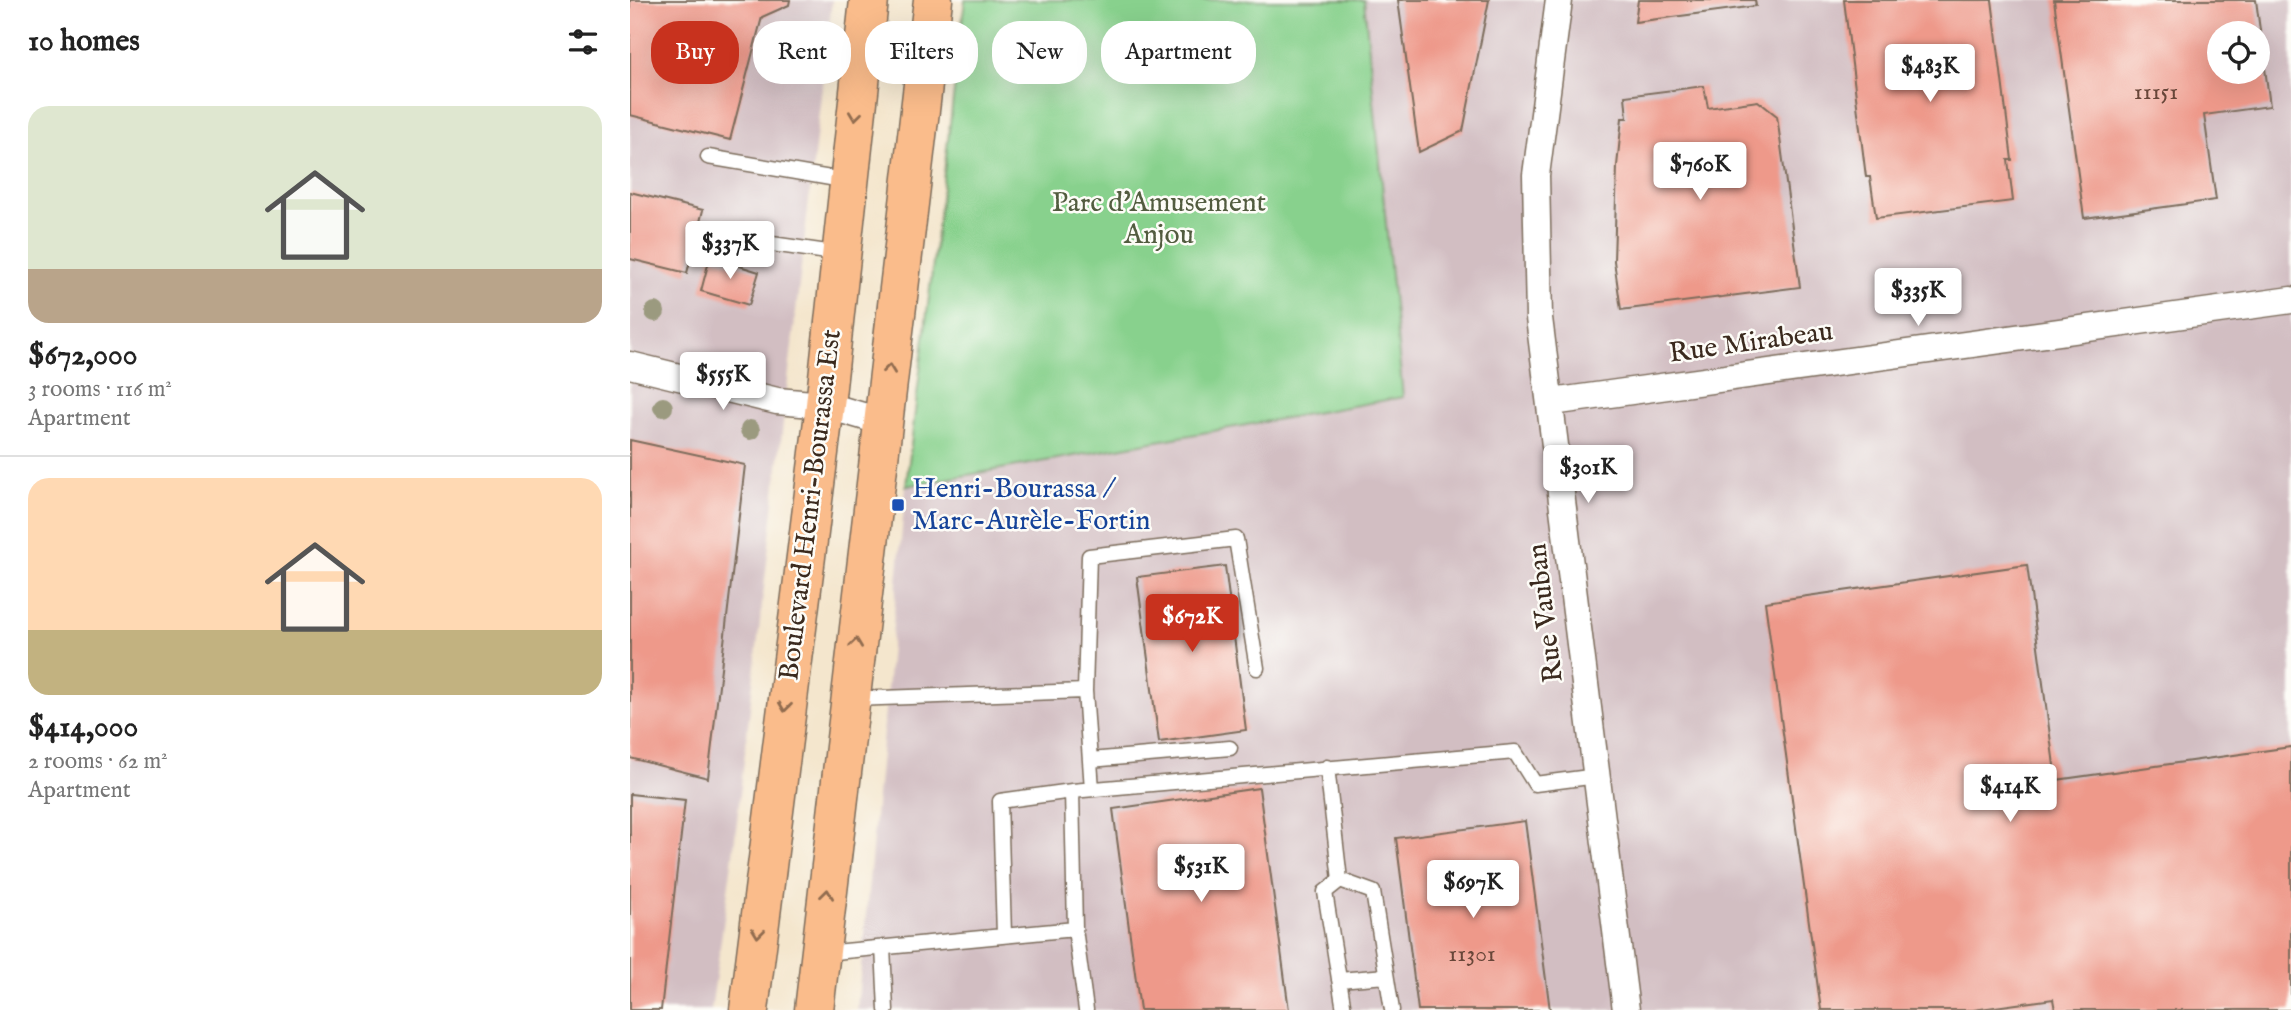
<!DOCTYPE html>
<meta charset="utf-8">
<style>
body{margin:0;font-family:"IM FELL English",serif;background:#f6f6f6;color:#222;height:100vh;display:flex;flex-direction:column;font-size:26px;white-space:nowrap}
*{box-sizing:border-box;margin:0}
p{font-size:23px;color:#767676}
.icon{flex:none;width:38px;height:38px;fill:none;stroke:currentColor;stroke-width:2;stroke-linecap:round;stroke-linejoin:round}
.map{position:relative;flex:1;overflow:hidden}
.panel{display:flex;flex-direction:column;background:#fff;width:630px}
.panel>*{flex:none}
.guide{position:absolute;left:21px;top:21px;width:665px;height:63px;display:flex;gap:14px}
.fabs{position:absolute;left:1577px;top:21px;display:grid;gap:14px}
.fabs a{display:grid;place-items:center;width:63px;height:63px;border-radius:50%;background:#fff;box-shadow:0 7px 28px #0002;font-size:35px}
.price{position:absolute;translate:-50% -60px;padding:0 16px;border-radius:7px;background:#fff;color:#222;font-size:23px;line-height:46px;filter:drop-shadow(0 2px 4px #0008)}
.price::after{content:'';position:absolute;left:50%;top:42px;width:21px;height:16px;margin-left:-10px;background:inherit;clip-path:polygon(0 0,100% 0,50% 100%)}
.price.active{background:#c8321e;color:#fff}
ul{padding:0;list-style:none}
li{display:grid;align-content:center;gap:14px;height:371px;padding:0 28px}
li+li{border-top:2px solid #e0e0e0}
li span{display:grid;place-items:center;height:217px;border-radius:21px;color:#555}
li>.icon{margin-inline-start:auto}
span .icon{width:126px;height:126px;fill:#fffc;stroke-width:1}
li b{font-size:30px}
h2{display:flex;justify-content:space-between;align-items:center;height:84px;padding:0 28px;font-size:30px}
.pill{padding:0 24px;border-radius:28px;background:#fff;box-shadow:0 7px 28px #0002;font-size:24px;line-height:63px}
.pill.active{background:#c8321e;color:#fff}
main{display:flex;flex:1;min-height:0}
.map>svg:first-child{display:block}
.industrial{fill:#d2bec2;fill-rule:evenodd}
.green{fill:#88d18d;stroke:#627e56;stroke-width:2}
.building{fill:#ee998a;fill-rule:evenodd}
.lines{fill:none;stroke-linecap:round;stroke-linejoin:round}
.service-casing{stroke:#7c6c5b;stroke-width:17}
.minor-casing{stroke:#7c6c5b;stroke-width:29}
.primary-casing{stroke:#7c6c5b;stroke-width:41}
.service{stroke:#fff;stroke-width:14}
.minor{stroke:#fff;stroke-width:26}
.primary{stroke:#fabc8b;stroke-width:38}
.tree{fill:#9b9a7f}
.oneway{stroke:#916c4f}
.transit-dot{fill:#1a4fb4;stroke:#fdfcf7;stroke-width:2.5}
.labels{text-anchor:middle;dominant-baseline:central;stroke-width:5;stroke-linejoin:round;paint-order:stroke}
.number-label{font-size:24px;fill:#684639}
.park-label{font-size:28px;fill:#525c3f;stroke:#fdfcf7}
.street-label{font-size:28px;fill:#3b2a1e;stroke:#fdfcf7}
.transit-label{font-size:28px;fill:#164399;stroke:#fdfcf7;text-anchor:start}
</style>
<main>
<section class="panel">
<h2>10 homes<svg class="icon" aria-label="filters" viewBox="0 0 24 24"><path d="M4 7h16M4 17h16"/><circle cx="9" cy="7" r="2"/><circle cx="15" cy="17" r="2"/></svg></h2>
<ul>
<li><span style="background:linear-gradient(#dfe7d0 75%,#b9a48a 0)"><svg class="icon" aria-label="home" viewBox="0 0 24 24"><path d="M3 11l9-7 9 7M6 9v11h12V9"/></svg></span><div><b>$672,000</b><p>3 rooms · 116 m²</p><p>Apartment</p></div></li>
<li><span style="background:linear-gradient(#ffd9b3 70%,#c2b280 0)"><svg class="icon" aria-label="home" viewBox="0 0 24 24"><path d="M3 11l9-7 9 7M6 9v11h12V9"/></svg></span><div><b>$414,000</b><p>2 rooms · 62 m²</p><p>Apartment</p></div></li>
</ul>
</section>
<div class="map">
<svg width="1661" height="1010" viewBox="0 0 1661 1010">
<rect width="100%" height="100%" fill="#fdfcf7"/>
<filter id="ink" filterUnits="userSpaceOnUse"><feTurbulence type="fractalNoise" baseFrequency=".0143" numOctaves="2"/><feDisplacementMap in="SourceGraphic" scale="14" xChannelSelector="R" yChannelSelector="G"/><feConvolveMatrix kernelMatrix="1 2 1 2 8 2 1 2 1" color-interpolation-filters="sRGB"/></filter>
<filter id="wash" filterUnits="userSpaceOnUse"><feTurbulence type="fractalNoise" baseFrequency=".00686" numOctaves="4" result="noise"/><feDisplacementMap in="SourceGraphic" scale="28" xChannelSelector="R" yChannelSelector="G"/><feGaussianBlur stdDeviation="1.57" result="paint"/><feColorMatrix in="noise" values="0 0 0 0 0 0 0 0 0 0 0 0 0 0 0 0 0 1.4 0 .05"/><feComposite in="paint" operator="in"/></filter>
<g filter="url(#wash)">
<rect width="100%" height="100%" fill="#f4e6cd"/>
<!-- industrial -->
<path class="industrial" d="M0,0H202L103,855L81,1010H0Z
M734,0H1661V1010H227L276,486L773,397ZM1589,33H1628V72H1589Z"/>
<!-- green -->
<path class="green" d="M335,0H734L773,397L276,486Z"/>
<g id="blocks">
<!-- building -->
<path class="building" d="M0,0H160L159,5L132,17L100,140L0,115Z
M768,0H859L833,131L789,152Z
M1008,0H1125L1126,6L1005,22Z
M1214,0H1362L1382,160H1378L1383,201L1246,218L1240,177H1236Z
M1424,0H1626L1640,106L1574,115L1586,200L1454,218ZM1589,33H1628V72H1589Z
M1074,86L1078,108L1128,101L1147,116L1170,287L991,310L984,261L987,166L992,118H997L995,96Z
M0,192L73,210L57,273L0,259Z
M80,257L129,272L119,305L71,291Z
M0,440L115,465L78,778L0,758Z
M1397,565L1426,780L1661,747V1010H1425L1423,999L1343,1010H1191L1135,602Z
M595,566L616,730L529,742L507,577Z
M629,788L659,1010H510L483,809Z
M0,794L55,800L31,1010H0Z
M895,821L920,1010H788L766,838Z"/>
</g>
</g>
<g filter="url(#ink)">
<use href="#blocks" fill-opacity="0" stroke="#7c6c5b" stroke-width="2"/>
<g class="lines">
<defs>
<path id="service" d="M78,157L218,181
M87,236L211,254
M455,691L459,556L606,539L627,668
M222,699L455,691L462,789
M460,760L600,748
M697,767L710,880L743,892L762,1010
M442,791L885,752L905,784L967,776
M710,880L695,892L714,1010
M374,935L370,801L442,791L445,929
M253,947L256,1010
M194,953L445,929L456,1010
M709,980L756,976"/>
<path id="minor" d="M929,0L906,175L909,318L996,1010
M0,365L147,401L195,405L253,422
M922,402L1661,300"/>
<path id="primary" d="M119,1010L195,405L239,0
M184,1010L303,0"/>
</defs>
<!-- service casing -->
<use href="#service" class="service-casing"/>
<!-- minor casing -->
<use href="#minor" class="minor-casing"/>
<!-- primary casing -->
<use href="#primary" class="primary-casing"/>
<!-- service -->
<use href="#service" class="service"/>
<!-- minor -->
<use href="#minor" class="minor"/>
<!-- primary -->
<use href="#primary" class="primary"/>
</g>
<!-- trees -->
<g class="tree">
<circle cx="25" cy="312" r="10"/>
<circle cx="33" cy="407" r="10"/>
<circle cx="120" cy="430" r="10"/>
</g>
<!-- one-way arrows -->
<defs><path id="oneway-chevron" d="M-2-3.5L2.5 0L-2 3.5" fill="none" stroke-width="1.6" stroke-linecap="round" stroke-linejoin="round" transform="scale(1.75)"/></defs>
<g class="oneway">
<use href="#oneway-chevron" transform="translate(225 116) rotate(97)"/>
<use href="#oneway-chevron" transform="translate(259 369) rotate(-83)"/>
<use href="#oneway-chevron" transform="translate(226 643) rotate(-83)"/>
<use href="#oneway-chevron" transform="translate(155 707) rotate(97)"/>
<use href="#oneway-chevron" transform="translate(197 894) rotate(-83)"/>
<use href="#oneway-chevron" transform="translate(128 933) rotate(97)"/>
</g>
</g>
<!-- markers -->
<rect class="transit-dot" x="261" y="498" width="14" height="14" rx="3.5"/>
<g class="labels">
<!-- number labels -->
<g class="number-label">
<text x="1526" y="92">11151</text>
<text x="842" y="954">11301</text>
</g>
<!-- park labels -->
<g class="park-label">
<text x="529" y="203">Parc d'Amusement<tspan x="529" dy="32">Anjou</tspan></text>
</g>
<!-- street labels -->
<g class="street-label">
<text transform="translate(1121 343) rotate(-8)">Rue Mirabeau</text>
<text transform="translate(181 505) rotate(-83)">Boulevard Henri-Bourassa Est</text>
<text transform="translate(916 613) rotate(-97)">Rue Vauban</text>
</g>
<!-- transit labels -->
<g class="transit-label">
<text x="282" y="489">Henri-Bourassa /<tspan x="282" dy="32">Marc-Aurèle-Fortin</tspan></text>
</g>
</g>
</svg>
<div class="fabs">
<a><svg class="icon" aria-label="locate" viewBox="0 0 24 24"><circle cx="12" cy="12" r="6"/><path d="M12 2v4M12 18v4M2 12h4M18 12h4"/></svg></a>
</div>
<b class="price" style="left:1300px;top:104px">$483K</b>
<b class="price" style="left:1070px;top:202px">$760K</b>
<b class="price" style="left:100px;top:281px">$337K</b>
<b class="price" style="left:1288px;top:328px">$335K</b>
<b class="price" style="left:93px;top:412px">$555K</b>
<b class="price" style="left:958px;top:505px">$301K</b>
<b class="price active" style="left:562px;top:654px">$672K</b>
<b class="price" style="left:1380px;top:824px">$414K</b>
<b class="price" style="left:571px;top:904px">$531K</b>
<b class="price" style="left:843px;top:920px">$697K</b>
<div class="guide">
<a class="pill active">Buy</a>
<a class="pill">Rent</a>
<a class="pill">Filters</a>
<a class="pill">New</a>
<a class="pill">Apartment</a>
</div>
</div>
</main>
